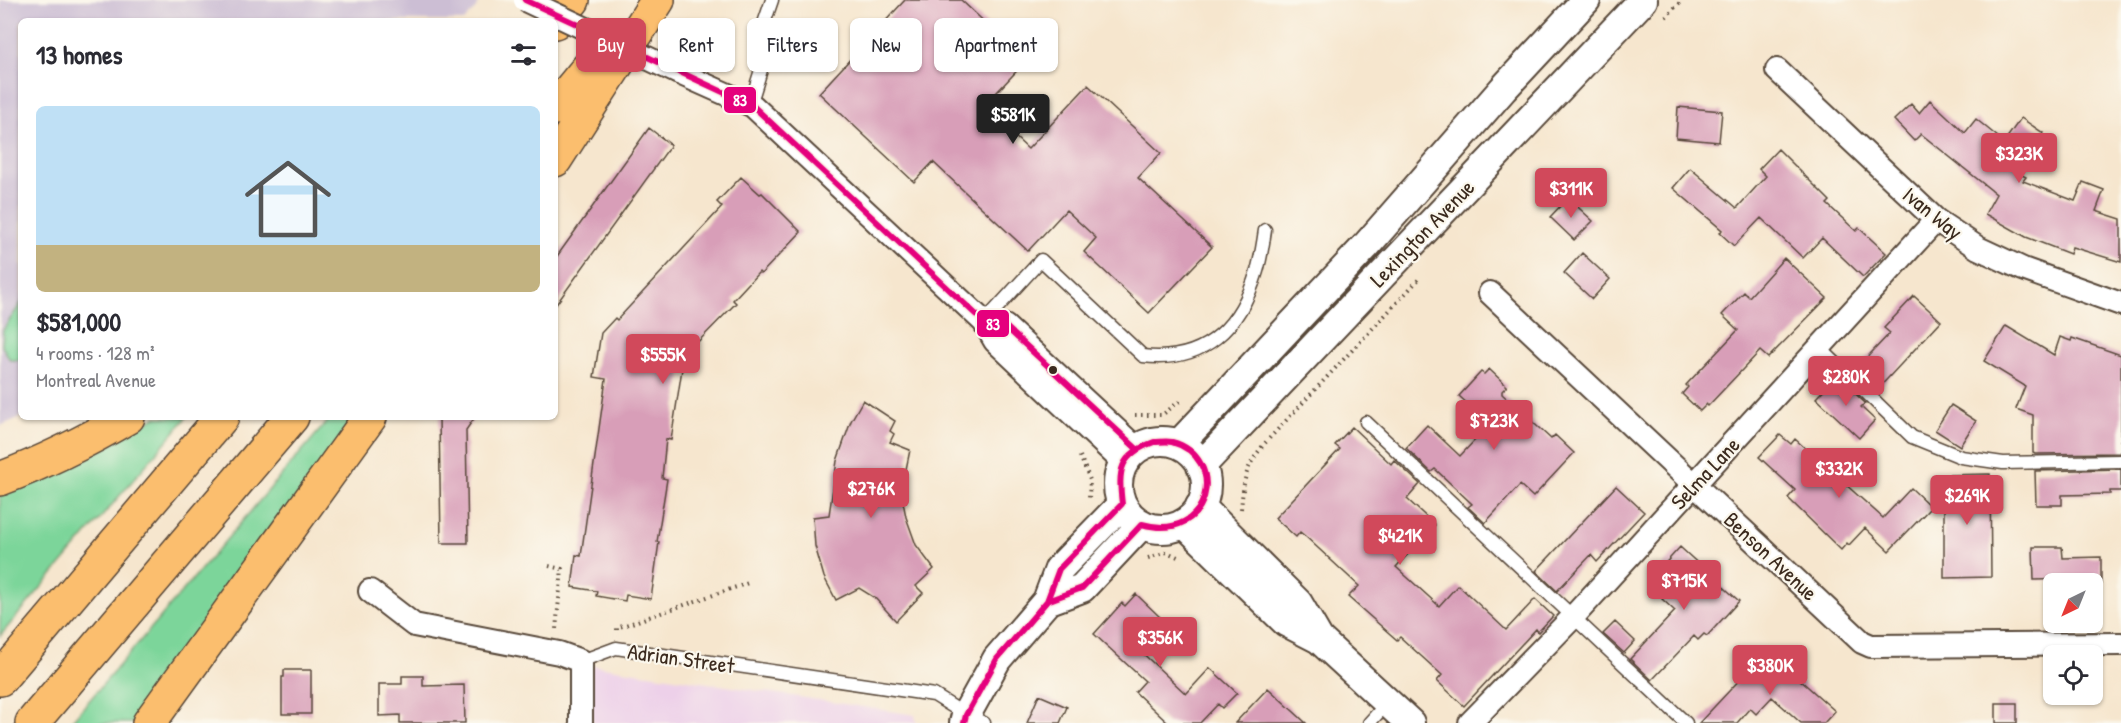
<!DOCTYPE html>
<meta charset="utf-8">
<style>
body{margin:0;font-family:"Patrick Hand",sans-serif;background:#f2f2f3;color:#2b2b33;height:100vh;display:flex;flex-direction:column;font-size:22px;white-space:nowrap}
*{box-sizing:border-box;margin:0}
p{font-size:20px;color:#7c7c81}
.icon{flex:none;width:33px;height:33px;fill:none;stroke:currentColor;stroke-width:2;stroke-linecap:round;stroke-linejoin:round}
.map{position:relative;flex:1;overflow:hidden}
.sheet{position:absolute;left:18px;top:18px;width:540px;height:402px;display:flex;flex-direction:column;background:#fff;border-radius:9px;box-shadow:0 2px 4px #0004}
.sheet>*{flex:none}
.banner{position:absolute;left:576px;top:18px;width:570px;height:54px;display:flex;gap:12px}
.needle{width:39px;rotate:223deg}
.tools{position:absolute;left:2043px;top:573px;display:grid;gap:12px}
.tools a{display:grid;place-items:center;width:60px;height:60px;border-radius:9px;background:#fff;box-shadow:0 2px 4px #0004;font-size:30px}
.price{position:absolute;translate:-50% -51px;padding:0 14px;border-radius:6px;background:#d1495b;color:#fff;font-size:20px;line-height:39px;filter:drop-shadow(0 2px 3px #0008)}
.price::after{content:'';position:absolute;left:50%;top:36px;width:18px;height:14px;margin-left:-9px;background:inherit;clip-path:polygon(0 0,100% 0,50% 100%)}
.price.active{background:#222;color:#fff}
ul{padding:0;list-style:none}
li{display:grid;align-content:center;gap:12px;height:318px;padding:0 18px}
li span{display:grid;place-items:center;height:186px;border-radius:9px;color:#555}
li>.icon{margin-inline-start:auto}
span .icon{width:108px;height:108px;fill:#fffc;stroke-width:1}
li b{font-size:26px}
h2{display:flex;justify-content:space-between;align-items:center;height:72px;padding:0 18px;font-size:26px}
.tag{padding:0 21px;border-radius:9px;background:#fff;box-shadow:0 2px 4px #0004;font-size:21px;line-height:54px}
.tag.active{background:#d1495b;color:#fff}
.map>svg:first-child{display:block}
.built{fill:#edd0e9}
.industrial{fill:#ccbed4}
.green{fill:#7bd59a;stroke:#5b805c;stroke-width:1.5}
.building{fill:#d89eb8}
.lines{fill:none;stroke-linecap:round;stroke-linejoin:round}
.service-casing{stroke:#574638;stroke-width:15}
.minor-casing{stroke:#574638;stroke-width:26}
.tertiary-casing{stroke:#574638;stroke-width:32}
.motorway-casing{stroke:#574638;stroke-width:36}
.path{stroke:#574638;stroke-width:4;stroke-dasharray:1.5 4.5;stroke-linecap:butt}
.service{stroke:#fff;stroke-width:12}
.minor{stroke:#fff;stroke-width:22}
.tertiary{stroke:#fff;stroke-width:28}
.motorway{stroke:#fbbe6e;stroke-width:33}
.minor-bridge-casing{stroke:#574638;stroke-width:26;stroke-linecap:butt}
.minor-bridge{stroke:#fff;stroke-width:22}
.bus-1-casing{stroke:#fbf7ec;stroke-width:10}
.bus-1{stroke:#e5007d;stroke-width:6}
.bus-dot{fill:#3b2a1e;stroke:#fbf7ec;stroke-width:2}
.labels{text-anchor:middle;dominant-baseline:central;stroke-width:4.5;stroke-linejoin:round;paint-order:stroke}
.street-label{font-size:22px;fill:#3b2a1e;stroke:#fbf7ec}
.line-badge{stroke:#fbf7ec;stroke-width:2}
.badge-label{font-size:16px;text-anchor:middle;font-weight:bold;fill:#fff}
</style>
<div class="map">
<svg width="2121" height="723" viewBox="0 0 2121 723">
<rect width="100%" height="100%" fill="#fbf7ec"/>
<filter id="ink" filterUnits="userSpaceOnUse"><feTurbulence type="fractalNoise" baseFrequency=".0167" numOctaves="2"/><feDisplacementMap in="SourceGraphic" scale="12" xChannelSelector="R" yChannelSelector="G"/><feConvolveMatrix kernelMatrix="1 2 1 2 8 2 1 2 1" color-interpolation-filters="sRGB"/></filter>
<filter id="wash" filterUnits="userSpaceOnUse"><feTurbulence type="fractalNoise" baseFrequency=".008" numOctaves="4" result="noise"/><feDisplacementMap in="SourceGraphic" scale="24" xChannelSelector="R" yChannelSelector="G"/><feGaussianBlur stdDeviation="1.35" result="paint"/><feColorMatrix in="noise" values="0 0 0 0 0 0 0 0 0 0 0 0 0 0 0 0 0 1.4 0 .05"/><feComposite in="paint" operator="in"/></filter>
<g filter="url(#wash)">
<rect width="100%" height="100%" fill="#f6e6ce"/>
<!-- built -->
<path class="built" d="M590,665L915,715L916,723H593Z"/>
<!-- industrial -->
<path class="industrial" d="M0,0H480L476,8L464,21H21V417L0,426Z"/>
<!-- green -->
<path class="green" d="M21,303V360H10L2,346L3,330Z
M155,417H187L0,636V495L108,446Z
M331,417H358L138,723H70Z"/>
<g id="blocks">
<!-- building -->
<path class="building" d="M905,0H961L1026,61L983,107L1028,149L1088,85L1161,153L1138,178L1212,247L1149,313L1084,252L1096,238L1066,210L1028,251L933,162L914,182L819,93Z
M1930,100L1965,133L1976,119L2004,142L2021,118L2043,133L2018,169L2020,170L2018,173L2026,177L2023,181L2075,201L2083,182L2104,190L2096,211L2121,219V262L2072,247L2070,254L2026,237L1985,214L1996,194L1921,134L1914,141L1894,120L1911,104L1919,113Z
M1678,107L1722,111L1719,142L1676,138Z
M649,128L671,145L555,306V259Z
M1778,149L1830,201L1827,204L1856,231L1859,228L1886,253L1863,277L1822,238L1803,258L1761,218L1734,246L1720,233L1722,230L1673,188L1690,168L1737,208L1766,176L1759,169Z
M741,177L760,194L762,193L801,232L761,274L759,272L733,300L736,303L684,356L671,440L666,439L662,478L667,479L657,542H659L651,599L626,595L625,601L596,596L597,591L572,587L576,555L581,556L606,379L594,377L601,333L615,318L617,320L722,207L717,202Z
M1568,198L1593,221L1574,240L1550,217Z
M1582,253L1610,279L1592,299L1564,273Z
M1784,258L1827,298L1768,358L1760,351L1708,406L1707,404L1700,411L1682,394L1688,387L1686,385L1738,330L1722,315L1744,292L1749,297Z
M1914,296L1941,321L1876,391L1855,370L1890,333L1884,328Z
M2006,326L2054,355L2060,337L2071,341L2072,338L2121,355V453L2035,454L2033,453V415L2016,409L2025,386L1984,361Z
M1489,369L1507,386L1502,391V394L1551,439L1555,435L1574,453L1533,497L1520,485L1485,523L1468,507L1472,504L1435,469L1431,472L1406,448L1427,425L1460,456L1490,424L1459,396L1481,372L1484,374Z
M1834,379L1841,386L1844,383L1865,403L1861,407L1875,420L1859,438L1816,398Z
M863,400L895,421L890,431L894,434L890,442L910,450L903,484V502L906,517L916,545L934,569L916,586L923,593L896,621L875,598L859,588L836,600L824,577L815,546L813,517L829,515L837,461L851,421Z
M1951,405L1976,421L1960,446L1935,430Z
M439,417H475L466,430L468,543H441Z
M1352,427L1391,464L1394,460L1420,484L1407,499L1435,525L1396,567L1439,606L1458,585L1506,630L1535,599L1553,616L1538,632L1536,629L1464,706L1437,681L1442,675L1400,637L1397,640L1348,597L1359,586L1305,536L1300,532L1296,537L1275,518L1340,449L1335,445Z
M1780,435L1791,444L1795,439L1883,518L1911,488L1931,507L1889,551L1865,528L1849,545L1847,543L1841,550L1788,498L1795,490L1759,457Z
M2121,469V491H2110V494L2062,495V505H2036L2035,471Z
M1990,474L1991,577L1944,578V475Z
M1616,486L1644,512L1597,562L1591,555L1557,591L1536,571Z
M1680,547L1739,601L1707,636L1704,634L1698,640L1694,636L1652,680L1630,659L1675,611L1662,599L1667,594L1651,579Z
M2033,547H2062L2063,558L2101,557V584H2071V579L2034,580Z
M1136,594L1161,618L1135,646L1186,694L1210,668L1237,693L1222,708L1218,704L1200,723H1168L1135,692L1145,681L1094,634L1122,603L1125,606Z
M1615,622L1635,641L1624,653L1603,634Z
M1770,653L1835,711L1824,723H1801L1772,697L1756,714L1750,708L1737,723H1699L1761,657L1764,660Z
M284,670H311V714H282V677H284Z
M402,676H423V686L464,685L465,723H400V715L379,716V684H402Z
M1268,688L1306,723H1235Z
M1039,695L1067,707L1060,723H1027Z
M1996,703H2017V723H1996Z"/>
</g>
</g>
<g filter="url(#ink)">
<use href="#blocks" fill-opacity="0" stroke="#574638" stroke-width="1.5"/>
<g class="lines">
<defs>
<path id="service" d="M750,105L761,70V32L772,0
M984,322L1041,260L1143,356C1204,363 1240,328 1257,271C1261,258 1263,244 1265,230
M1820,348L1912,437L1961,457L2003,463L2121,461
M1366,422L1686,723
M581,661L616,648L934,695L966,715L984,723
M1369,723L1388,702"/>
<path id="minor" d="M1777,70L1936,220L1978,248L2023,269L2121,304
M679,73L753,106L984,322L995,341L1124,463
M1490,293L1862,642L1871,646L2121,644
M984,322L1005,326L1137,449
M370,591L414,625L559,653L581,661V723
M1470,723L1573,617L1936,220"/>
<path id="tertiary" d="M1118 485a44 44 0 1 1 88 0a44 44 0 1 1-88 0Z
M1179,444L1365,247L1503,89L1586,0
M1201,466L1643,0
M1200,506L1298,603L1319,639
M1184,523L1286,622L1319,639L1410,723
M1047,601L1082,588L1142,524
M964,723L966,715L997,659L1047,601L1059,569L1122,504"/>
<path id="motorway" d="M555,22L573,0
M555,108L611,40
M555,160L658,0
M0,479C45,462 87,441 128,417
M0,679L222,417
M32,723L292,417
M149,723L370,417"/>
</defs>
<!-- service casing -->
<use href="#service" class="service-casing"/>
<!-- minor casing -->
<use href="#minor" class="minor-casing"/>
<!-- tertiary casing -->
<use href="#tertiary" class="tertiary-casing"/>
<!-- motorway casing -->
<use href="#motorway" class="motorway-casing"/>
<!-- path -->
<path class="path" d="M1666,17L1682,0
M1135,415H1162L1180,401
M1080,456L1090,480L1089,498
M1241,509C1244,477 1245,468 1265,443L1420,278
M1148,558L1167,552L1180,558
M549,566L562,569L556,629
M617,630V628L751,582"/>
<!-- service -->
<use href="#service" class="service"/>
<!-- minor -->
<use href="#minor" class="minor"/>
<!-- tertiary -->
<use href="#tertiary" class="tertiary"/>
<!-- motorway -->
<use href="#motorway" class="motorway"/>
<defs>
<path id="minor-bridge" d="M525,0L679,73"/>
</defs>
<!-- minor-bridge casing -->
<use href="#minor-bridge" class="minor-bridge-casing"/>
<!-- minor-bridge -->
<use href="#minor-bridge" class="minor-bridge"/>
<defs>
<path id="bus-1" d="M525,0L753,106L984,322L1005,326L1137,449
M1154,442C1160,442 1167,441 1172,442C1228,457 1212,544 1142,524L1082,588L1047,601L1059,569L1122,504C1118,470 1119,455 1154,442Z
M964,723L966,715L997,659L1047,601"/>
</defs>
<!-- bus-1 casing -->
<use href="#bus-1" class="bus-1-casing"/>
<!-- bus-1 -->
<use href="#bus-1" class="bus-1"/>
</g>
</g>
<!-- markers -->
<circle class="bus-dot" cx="1053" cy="370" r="5"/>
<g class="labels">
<!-- street labels -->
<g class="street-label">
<text transform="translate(1933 213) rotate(39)">Ivan Way</text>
<text transform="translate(1422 233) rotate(-46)">Lexington Avenue</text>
<text transform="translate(1705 473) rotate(-47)">Selma Lane</text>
<text transform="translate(1771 556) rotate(43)">Benson Avenue</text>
<text transform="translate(681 658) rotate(8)">Adrian Street</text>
</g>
</g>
<g class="line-badge">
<rect x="723" y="86" width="34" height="28" rx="6" fill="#e5007d"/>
<rect x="976" y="309" width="34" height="29" rx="6" fill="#e5007d"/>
</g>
<g class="badge-label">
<text x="740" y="106">83</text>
<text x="993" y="330">83</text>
</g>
</svg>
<div class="tools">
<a><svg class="needle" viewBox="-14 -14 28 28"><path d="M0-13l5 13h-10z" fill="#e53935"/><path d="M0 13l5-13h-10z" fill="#7c7c81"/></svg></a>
<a><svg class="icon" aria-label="locate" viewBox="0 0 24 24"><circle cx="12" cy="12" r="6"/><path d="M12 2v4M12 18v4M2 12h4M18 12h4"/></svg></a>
</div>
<b class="price active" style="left:1013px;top:145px">$581K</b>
<b class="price" style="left:2019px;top:184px">$323K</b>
<b class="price" style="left:1571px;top:219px">$311K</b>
<b class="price" style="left:663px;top:385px">$555K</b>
<b class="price" style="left:1846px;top:407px">$280K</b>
<b class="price" style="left:1494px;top:451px">$723K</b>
<b class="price" style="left:1839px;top:499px">$332K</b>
<b class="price" style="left:871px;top:519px">$276K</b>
<b class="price" style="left:1967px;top:526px">$269K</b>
<b class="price" style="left:1400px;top:566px">$421K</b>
<b class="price" style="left:1684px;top:611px">$715K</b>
<b class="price" style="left:1160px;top:668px">$356K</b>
<b class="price" style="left:1770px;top:696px">$380K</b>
<div class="banner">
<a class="tag active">Buy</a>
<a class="tag">Rent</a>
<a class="tag">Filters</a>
<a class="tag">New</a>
<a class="tag">Apartment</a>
</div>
<section class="sheet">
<h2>13 homes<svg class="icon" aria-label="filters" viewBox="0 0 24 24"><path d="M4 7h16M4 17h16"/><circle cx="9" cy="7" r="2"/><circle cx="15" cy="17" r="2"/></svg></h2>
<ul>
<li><span style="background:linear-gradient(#bfe0f5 75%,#c2b280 0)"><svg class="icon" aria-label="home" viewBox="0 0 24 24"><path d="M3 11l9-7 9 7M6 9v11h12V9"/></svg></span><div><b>$581,000</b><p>4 rooms · 128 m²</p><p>Montreal Avenue</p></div></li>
</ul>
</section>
</div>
